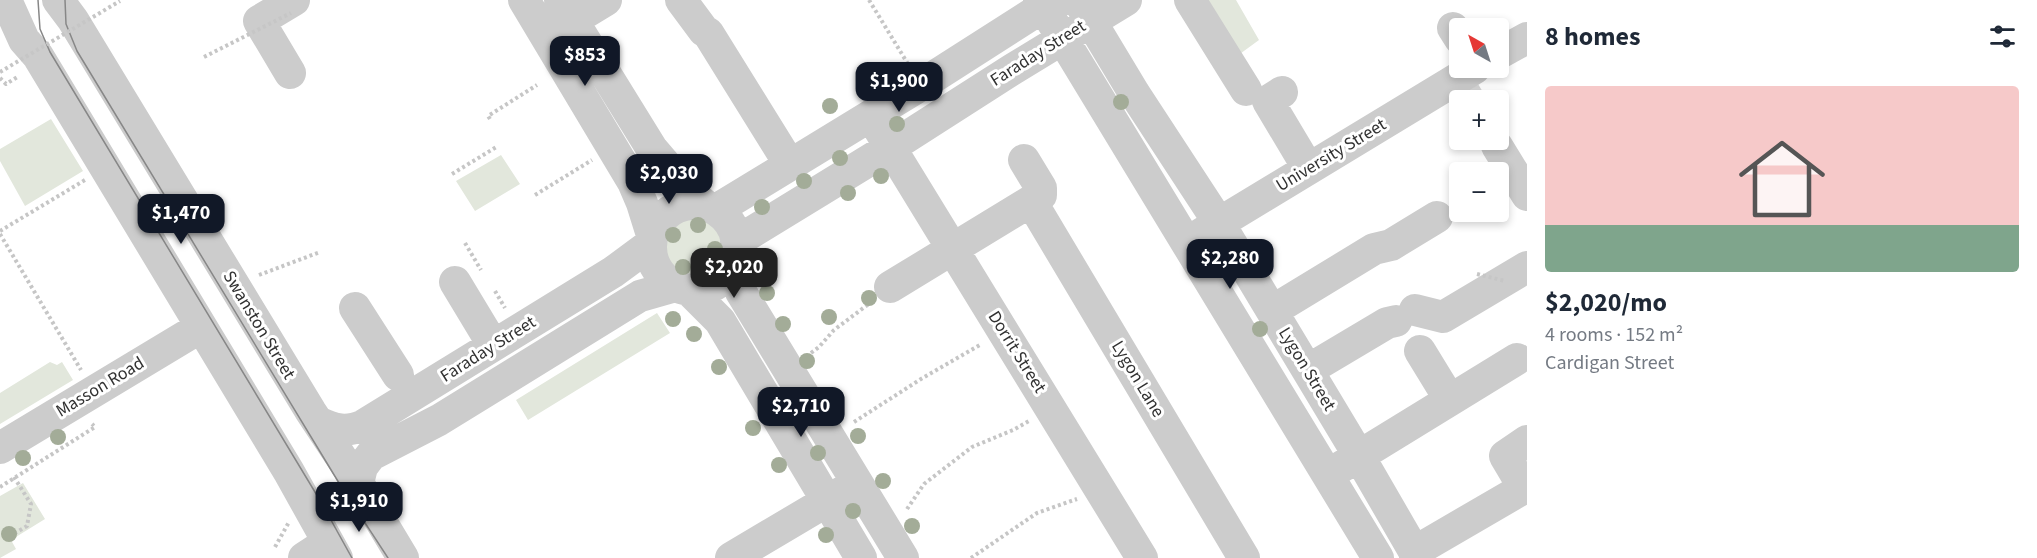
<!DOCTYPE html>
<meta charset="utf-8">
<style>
body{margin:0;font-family:"Source Sans 3",sans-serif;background:#f6f6f7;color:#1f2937;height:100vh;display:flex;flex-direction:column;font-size:22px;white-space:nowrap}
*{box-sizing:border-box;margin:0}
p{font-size:20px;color:#747a83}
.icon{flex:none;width:33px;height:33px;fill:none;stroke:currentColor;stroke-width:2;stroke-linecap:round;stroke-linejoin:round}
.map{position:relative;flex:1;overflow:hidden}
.sheet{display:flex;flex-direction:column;background:#fff;width:510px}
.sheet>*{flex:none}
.needle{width:39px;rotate:321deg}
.fabs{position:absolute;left:1449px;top:18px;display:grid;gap:12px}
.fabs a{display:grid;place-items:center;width:60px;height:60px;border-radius:6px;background:#fff;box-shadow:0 3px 9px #0003;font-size:30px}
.price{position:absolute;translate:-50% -51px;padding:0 14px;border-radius:12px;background:#111827;color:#fff;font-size:20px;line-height:39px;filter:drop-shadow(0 2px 3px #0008)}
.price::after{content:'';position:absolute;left:50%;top:36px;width:18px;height:14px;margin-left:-9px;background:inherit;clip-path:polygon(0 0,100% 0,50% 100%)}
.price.selected{background:#222;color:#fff}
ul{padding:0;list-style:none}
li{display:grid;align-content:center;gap:12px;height:318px;padding:0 18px}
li+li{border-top:2px solid #e0e1e3}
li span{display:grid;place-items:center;height:186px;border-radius:6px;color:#555}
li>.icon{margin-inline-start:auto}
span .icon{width:108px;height:108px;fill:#fffc;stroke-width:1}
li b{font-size:26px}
h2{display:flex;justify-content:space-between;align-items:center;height:72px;padding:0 18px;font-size:26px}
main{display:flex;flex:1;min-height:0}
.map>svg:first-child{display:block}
.green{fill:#e2e7dc}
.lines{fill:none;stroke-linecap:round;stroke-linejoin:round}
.minor-tunnel{stroke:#d6d6d6;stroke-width:32;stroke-dasharray:32 16;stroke-linecap:butt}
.path{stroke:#c6c6c6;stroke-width:4;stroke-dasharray:3 3;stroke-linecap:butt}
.minor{stroke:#ccc;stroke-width:32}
.tram{stroke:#878787;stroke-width:1.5}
.path-bridge{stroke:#c6c6c6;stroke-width:4;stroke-dasharray:3 3;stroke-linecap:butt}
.tree{fill:#a3ac98}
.labels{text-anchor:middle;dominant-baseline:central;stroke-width:6;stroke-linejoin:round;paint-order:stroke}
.street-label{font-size:18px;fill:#323232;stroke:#fff}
</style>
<main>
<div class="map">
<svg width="1527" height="558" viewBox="0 0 1527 558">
<rect width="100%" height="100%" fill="#fff"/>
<!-- green -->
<path class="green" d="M1198,0H1236L1259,40L1233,59Z
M51,119L83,171L25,206L0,161V149Z
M501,155L520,184L475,211L456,181Z
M663 245a32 32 0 1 1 64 0a32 32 0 1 1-64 0Z
M657,313L670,333L528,420L516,400Z
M50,362L57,365L62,362L73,380L0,424V393Z
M23,483L45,519L11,540L16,549L0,558V496Z"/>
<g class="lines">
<!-- minor-tunnel -->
<path class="minor-tunnel" d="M1463,90L1469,100"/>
<!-- path -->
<path class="path" d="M869,0L908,64
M0,78L6,84L19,76
M490,119L488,116L537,85
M452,174L498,146
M535,195L592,160
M0,231L85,180
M0,234L81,370
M465,243L481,270
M259,275L320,252
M495,291L505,308
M811,353L819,347L834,330L870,303
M854,422L921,379L980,345
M14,477L31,504L27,526L15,533
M0,487L95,427L92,424
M907,509L924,484L972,447L1013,430L1029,421
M275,547L289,522
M971,558L1037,513L1077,499"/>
<!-- minor -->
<path class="minor" d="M6,0L24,40L38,56L289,472L337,558
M58,0L73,20L311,412L358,483L403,558
M524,0L633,182L642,203L652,235
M560,0L652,149L687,190L706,206
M681,0L704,31L708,33L790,165
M1039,0L1378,558
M1078,0L1134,93L1219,223L1359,456L1418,558
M1190,0L1246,90
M1453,28L1460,39
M555,31L606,0
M1498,54L1527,38
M290,73L259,21L294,0
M1282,92L1268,101L1308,168
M871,116L1142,558
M1497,146L1527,195
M1031,201L1244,558
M651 247a43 43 0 1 1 86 0a43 43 0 1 1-86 0Z
M716,210L921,85L1043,7L1061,0
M1201,234L1475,68
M736,242L891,147L1013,69L1126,0
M732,265L741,292L903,558
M455,282L493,345
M890,287L1041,195V188L1024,160
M689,290L720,321L861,558
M355,308L398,375
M1415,310L1443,317L1527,267
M1272,311L1374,249L1391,245L1437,217
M1420,351L1450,400
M1308,370L1387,323L1396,321
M318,422C335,430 346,433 364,425L613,272L651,244
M0,448L201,327
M1341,467L1517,359
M358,483L362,467L371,455L439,420L640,296L675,286
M1414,552L1524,488L1505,456L1527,441
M304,558L327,543
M731,558L844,491"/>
<!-- tram -->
<path class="tram" d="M38,0L40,29L50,52L321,502L352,558
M65,0L66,24L77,51L339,483L388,558"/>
<!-- path-bridge -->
<path class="path-bridge" d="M204,57L291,13
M0,72L120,1
M1477,274L1505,281"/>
</g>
<!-- trees -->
<g class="tree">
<circle cx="1121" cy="102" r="8"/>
<circle cx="830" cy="106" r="8"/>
<circle cx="897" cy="124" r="8"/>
<circle cx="840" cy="158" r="8"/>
<circle cx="881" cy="176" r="8"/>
<circle cx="804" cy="181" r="8"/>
<circle cx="848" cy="193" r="8"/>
<circle cx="762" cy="207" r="8"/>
<circle cx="698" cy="225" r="8"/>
<circle cx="673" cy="235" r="8"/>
<circle cx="715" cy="249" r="8"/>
<circle cx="683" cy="267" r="8"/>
<circle cx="767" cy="293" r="8"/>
<circle cx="869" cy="298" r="8"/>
<circle cx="829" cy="317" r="8"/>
<circle cx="673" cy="319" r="8"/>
<circle cx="783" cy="324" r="8"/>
<circle cx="1260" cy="329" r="8"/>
<circle cx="694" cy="334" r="8"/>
<circle cx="807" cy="361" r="8"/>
<circle cx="719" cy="367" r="8"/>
<circle cx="834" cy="404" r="8"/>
<circle cx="753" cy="428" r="8"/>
<circle cx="858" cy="436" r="8"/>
<circle cx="58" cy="437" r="8"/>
<circle cx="818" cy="453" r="8"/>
<circle cx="23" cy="458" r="8"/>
<circle cx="779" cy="465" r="8"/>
<circle cx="883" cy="481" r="8"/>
<circle cx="853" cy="511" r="8"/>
<circle cx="912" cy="526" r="8"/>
<circle cx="9" cy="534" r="8"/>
<circle cx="826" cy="535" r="8"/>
</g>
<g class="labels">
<!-- street labels -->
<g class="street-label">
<text transform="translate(1038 53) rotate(-32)">Faraday Street</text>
<text transform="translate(1331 155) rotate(-31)">University Street</text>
<text transform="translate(259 325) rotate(59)">Swanston Street</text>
<text transform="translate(488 349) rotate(-32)">Faraday Street</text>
<text transform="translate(1017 352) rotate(58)">Dorrit Street</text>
<text transform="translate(1307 369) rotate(59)">Lygon Street</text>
<text transform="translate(1138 379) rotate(59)">Lygon Lane</text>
<text transform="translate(100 387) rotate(-31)">Masson Road</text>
</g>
</g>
</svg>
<div class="fabs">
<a><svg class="needle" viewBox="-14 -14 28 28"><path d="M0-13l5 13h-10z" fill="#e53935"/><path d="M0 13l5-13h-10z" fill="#747a83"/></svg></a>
<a>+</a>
<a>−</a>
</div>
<b class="price" style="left:585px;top:87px">$853</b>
<b class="price" style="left:899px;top:113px">$1,900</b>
<b class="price" style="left:669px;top:205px">$2,030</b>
<b class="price" style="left:181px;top:245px">$1,470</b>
<b class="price" style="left:1230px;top:290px">$2,280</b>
<b class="price selected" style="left:734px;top:299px">$2,020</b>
<b class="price" style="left:801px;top:438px">$2,710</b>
<b class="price" style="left:359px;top:533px">$1,910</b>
</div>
<section class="sheet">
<h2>8 homes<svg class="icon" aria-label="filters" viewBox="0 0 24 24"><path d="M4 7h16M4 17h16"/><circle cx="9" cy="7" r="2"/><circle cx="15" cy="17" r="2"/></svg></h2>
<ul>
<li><span style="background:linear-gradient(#f6c9c9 75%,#7fa58c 0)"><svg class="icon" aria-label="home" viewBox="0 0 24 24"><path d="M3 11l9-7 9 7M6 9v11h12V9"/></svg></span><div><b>$2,020/mo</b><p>4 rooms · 152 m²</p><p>Cardigan Street</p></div></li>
</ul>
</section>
</main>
